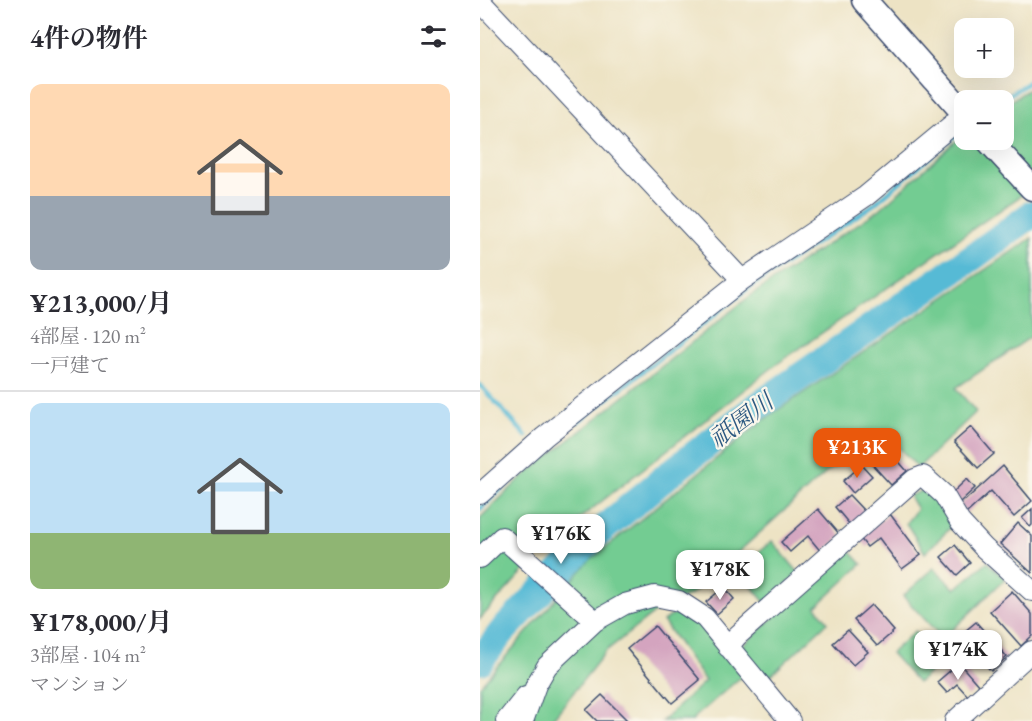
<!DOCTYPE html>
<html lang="ja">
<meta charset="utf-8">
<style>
body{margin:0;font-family:"EB Garamond","Noto Serif JP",serif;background:#f2f2f3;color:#2b2b33;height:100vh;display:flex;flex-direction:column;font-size:22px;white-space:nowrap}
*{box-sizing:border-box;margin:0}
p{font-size:20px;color:#7c7c81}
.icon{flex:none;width:33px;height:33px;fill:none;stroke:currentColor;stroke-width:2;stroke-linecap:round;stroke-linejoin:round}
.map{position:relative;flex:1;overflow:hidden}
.sheet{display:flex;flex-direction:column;background:#fff;width:480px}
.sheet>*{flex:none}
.controls{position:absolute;left:474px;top:18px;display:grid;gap:12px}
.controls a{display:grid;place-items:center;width:60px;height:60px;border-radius:12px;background:#fff;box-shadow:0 6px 24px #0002;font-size:30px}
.price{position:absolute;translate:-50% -51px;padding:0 14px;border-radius:12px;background:#fff;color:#222;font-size:20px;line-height:39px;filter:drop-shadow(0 2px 3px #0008)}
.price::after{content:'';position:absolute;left:50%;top:36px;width:18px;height:14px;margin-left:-9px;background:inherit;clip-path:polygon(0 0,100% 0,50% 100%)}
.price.active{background:#ea580c;color:#fff}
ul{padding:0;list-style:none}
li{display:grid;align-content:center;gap:12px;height:318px;padding:0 30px}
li+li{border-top:2px solid #e1e1e2}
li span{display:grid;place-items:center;height:186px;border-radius:12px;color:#555}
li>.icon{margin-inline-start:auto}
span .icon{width:108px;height:108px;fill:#fffc;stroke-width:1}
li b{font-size:26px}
h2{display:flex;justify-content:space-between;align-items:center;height:72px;padding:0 30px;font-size:26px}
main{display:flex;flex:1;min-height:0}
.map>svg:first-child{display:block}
.green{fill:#73cc92;stroke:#477e78;stroke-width:1.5}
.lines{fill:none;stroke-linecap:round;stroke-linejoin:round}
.stream{stroke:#57bad5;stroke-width:4.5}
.river{stroke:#57bad5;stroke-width:28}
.building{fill:#d4a4bf}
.minor-casing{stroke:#3a4a6d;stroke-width:22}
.tertiary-casing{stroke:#3a4a6d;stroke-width:27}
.minor{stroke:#fff;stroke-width:20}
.tertiary{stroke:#fff;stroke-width:24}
.labels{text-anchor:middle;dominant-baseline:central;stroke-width:4.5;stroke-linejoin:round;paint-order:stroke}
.water-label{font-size:24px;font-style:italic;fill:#2d5982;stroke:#fbf7ec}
</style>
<main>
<section class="sheet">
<h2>4件の物件<svg class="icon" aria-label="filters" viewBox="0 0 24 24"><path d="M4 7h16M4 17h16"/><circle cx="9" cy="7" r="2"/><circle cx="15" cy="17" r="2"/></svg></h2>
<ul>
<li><span style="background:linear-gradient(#ffd9b3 60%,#9aa5b1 0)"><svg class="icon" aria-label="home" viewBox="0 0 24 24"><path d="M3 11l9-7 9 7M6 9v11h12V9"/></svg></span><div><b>¥213,000/月</b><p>4部屋 · 120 m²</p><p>一戸建て</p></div></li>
<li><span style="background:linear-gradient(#bfe0f5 70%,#8fb573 0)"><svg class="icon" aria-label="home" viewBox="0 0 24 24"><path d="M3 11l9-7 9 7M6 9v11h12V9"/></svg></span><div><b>¥178,000/月</b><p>3部屋 · 104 m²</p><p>マンション</p></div></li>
</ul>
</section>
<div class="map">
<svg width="552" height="721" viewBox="0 0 552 721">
<rect width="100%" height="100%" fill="#fbf7ec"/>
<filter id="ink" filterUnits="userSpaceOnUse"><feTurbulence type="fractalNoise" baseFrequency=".0167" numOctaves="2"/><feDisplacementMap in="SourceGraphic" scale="12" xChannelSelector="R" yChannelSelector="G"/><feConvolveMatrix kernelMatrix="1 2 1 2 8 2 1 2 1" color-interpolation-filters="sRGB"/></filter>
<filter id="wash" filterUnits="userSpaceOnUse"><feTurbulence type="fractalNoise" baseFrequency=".008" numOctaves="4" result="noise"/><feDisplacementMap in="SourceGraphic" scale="24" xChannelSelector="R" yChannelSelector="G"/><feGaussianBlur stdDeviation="1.35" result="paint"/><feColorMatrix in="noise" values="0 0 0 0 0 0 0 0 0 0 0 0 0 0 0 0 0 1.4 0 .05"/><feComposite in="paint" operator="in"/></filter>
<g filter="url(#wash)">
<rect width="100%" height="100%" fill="#ede3c4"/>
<!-- green -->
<path class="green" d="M552,87V188L297,364L71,541L0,619V518L40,479L270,296L400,209L484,134V140H524V105Z
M552,238V336L476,388L496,412L438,468L407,435L347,472L213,593L174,613L126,651L71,721H0V686L109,561L289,416Z
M446,489L474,524L445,553L426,523L437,509L429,496Z
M292,541L319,573L285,603L258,569Z
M368,549L382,564L336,607L348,622L287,679L260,648Z
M507,562L525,579L463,639L423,596L454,568L475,589Z
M197,612L218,622L262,676L213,719V721H182L225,681L183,621Z
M435,631L462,661L438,683L411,653Z"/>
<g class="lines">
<!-- stream -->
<path class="stream" d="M521,100L552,80
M0,385L46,436
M98,422L264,292L393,205L484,128
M0,509L59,454"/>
<!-- river -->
<path class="river" d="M0,661L22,632L111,539L193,471L272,410L497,254L552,214"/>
</g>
<g id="blocks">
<!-- building -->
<path class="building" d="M491,427L514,454L498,468L474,442Z
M406,447L427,471L411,485L389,461Z
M382,465L392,476L373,493L363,481Z
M523,466L552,501L534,517L511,491L487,513L480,505Z
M487,479L495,488L480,502L472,493Z
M369,495L385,512L370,525L355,507Z
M338,509L361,536L342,553L328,536L310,552L301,542Z
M552,509V525L550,527L542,518Z
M410,514L441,555L422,569L399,538L387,547L379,537Z
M538,523L552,536V573L520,544Z
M475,545L490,563L477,575L461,557Z
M244,587L254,599L237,614L226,602Z
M532,591L552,614V636L541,646L510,611Z
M391,605L414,631L397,646L374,620Z
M496,622L527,657L511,671L479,636Z
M175,626L220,680L192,703L147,649Z
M368,630L388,652L373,665L353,643Z
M479,663L499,686L488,696L477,684L467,693L457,682Z
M122,695L148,721H117L106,710Z"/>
</g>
</g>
<g filter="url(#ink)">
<use href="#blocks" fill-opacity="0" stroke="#3a4a6d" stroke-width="1.5"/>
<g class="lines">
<defs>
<path id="minor" d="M0,1L262,280
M0,494L64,437L262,280L386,196L473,124
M0,558L22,537L115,621
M248,647L257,636L435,479L443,476L464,495L480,522L504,548L552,591
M26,721L46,696
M43,721L56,685L67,666L115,621L145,604L175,596L199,601L225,618L310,721
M475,721L552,651"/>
<path id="tertiary" d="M384,0L484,113
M508,140L552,188"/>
</defs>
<!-- minor casing -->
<use href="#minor" class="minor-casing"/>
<!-- tertiary casing -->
<use href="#tertiary" class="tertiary-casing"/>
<!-- minor -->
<use href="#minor" class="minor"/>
<!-- tertiary -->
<use href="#tertiary" class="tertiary"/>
</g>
</g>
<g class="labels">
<!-- water labels -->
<g class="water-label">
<text transform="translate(261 420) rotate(-37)">祇園川</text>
</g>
</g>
</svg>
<div class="controls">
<a>+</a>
<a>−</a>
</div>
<b class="price active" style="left:377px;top:479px">¥213K</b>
<b class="price" style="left:81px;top:565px">¥176K</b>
<b class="price" style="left:240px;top:601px">¥178K</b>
<b class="price" style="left:478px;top:681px">¥174K</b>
</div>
</main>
